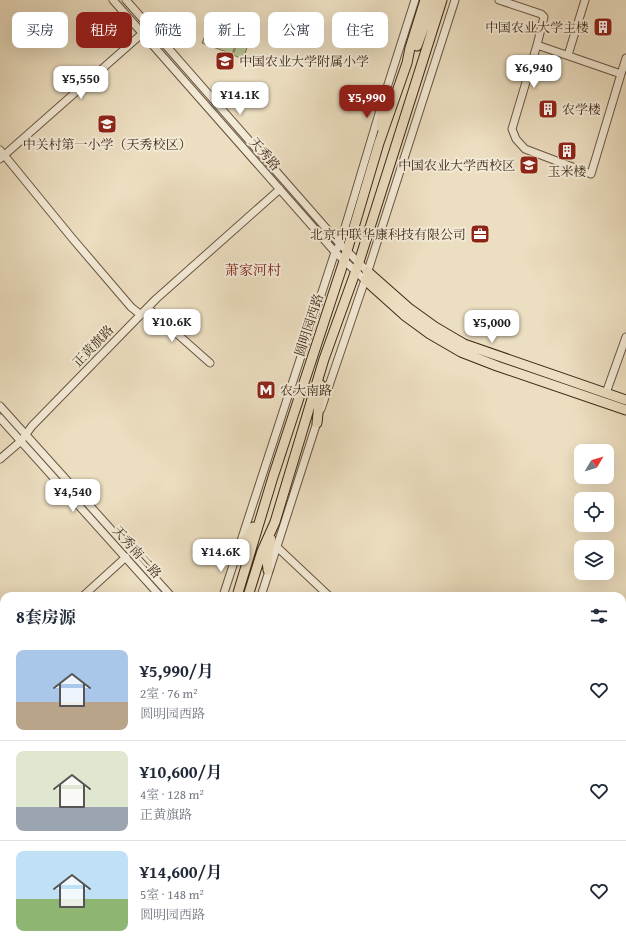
<!DOCTYPE html>
<html lang="zh">
<meta charset="utf-8">
<style>
body{margin:0;font-family:"Gentium Book Plus","Noto Serif SC",serif;background:#f6f6f7;color:#1f2937;height:100vh;display:flex;flex-direction:column;font-size:15px;white-space:nowrap}
*{box-sizing:border-box;margin:0}
p{font-size:13px;color:#747a83}
.icon{flex:none;width:22px;height:22px;fill:none;stroke:currentColor;stroke-width:2;stroke-linecap:round;stroke-linejoin:round}
.map{position:relative;flex:1;overflow:hidden}
.side{position:absolute;left:0px;top:592px;width:626px;height:356px;display:flex;flex-direction:column;background:#fff;border-radius:12px 12px 0 0;box-shadow:0 4px 16px #0002}
.side>*{flex:none}
.guide{position:absolute;left:12px;top:12px;width:400px;height:36px;display:flex;gap:8px}
.needle{width:26px;rotate:52deg}
.fabs{position:absolute;left:574px;top:444px;display:grid;gap:8px}
.fabs a{display:grid;place-items:center;width:40px;height:40px;border-radius:8px;background:#fff;box-shadow:0 4px 16px #0002;font-size:20px}
.price{position:absolute;translate:-50% -34px;padding:0 9px;border-radius:8px;background:#fff;color:#222;font-size:13px;line-height:26px;filter:drop-shadow(0 1px 2px #0008)}
.price::after{content:'';position:absolute;left:50%;top:24px;width:12px;height:9px;margin-left:-6px;background:inherit;clip-path:polygon(0 0,100% 0,50% 100%)}
.price.on{background:#8f2418;color:#fff}
ul{padding:0;list-style:none}
li{display:flex;align-items:center;gap:12px;height:100px;padding:0 16px}
li+li{border-top:1px solid #e0e1e3}
li span{display:grid;place-items:center;flex:none;width:112px;height:80px;border-radius:8px;color:#555}
li>.icon{margin-inline-start:auto}
span .icon{width:48px;height:48px;fill:#fffc;stroke-width:1}
li b{font-size:17px}
h2{display:flex;justify-content:space-between;align-items:center;height:48px;padding:0 16px;font-size:17px}
.tag{padding:0 14px;border-radius:8px;background:#fff;box-shadow:0 4px 16px #0002;font-size:14px;line-height:36px}
.tag.on{background:#8f2418;color:#fff}
.map>svg:first-child{display:block}
.green{fill:#b8c192;stroke:#7a7455}
.water{fill:#99bcb3;stroke:#748075}
.lines{fill:none;stroke-linecap:round;stroke-linejoin:round}
.minor-casing{stroke:#695542;stroke-width:9}
.major-casing{stroke:#3d2718;stroke-width:11}
.highway-casing{stroke:#3d2718;stroke-width:12}
.minor{stroke:#f3ead6;stroke-width:7}
.major{stroke:#ecdec0;stroke-width:9}
.highway{stroke:#ecdec0;stroke-width:10}
.labels{text-anchor:middle;dominant-baseline:central;stroke-width:4;stroke-linejoin:round;paint-order:stroke}
.poi-label{font-size:13px;fill:#3d2718;stroke:#f3ead6;text-anchor:end}
.street-label{font-size:13px;fill:#3d2718;stroke:#f3ead6}
.neighbourhood-label{font-size:14px;fill:#7a1f14;stroke:#f3ead6}
</style>
<div class="map">
<svg width="626" height="948" viewBox="0 0 626 948">
<rect width="100%" height="100%" fill="#ecdec0"/>
<filter id="stains"><feTurbulence type="fractalNoise" baseFrequency=".005" numOctaves="4"/><feColorMatrix values="0 0 0 0 .2 0 0 0 0 .09 0 0 0 0 .02 0 0 0 .5 -.17"/></filter>
<radialGradient id="worn" r=".72"><stop offset=".6" stop-color="#630" stop-opacity="0"/><stop offset="1" stop-color="#630" stop-opacity=".3"/></radialGradient>
<!-- green -->
<path class="green" d="M209,26L238,38L232,54L202,43Z
M239,38L249,42L243,59L233,55Z"/>
<!-- water -->
<path class="water" d="M0,884L4,888V925L0,921Z"/>
<g class="lines">
<defs>
<path id="minor" d="M113,0L335,252L365,280
M126,0L340,244L367,271
M499,0L541,14L544,17L537,45L621,74L591,174L525,149L516,139L512,129L537,45
M568,55L585,0
M621,74L626,58
M0,150L72,238L131,307L141,315
M0,159L145,31
M148,308L210,363
M606,393L626,337
M0,406L171,596
M321,409L365,280L455,0
M0,418L160,596
M0,459L21,441L32,426L156,299L280,189
M277,547L329,596
M83,596L126,557
M223,596L335,252L340,244L384,97L415,0
M261,596L318,419
M0,670L4,666
M622,726L626,730
M0,787L4,791
M622,789L626,785
M622,800L626,796
M622,823L626,828
M0,851L4,854
M622,872L626,876
M622,922L626,926
M76,944L92,948
M161,944L165,948
M605,944L608,948
M8,948L12,944
M16,948L20,944
M418,948L427,944
M625,948L626,947"/>
<path id="major" d="M417,46L434,0
M381,127L384,97
M367,271L410,309L435,327L464,344L626,400
M365,280L404,315L430,334L461,352L497,366L626,410
M317,423L321,385
M237,556L253,527
M268,570L267,560L271,539
M237,596L273,477L344,261L379,143L407,63L410,48L425,0
M248,596L262,551L275,522L324,359L359,262L442,0"/>
<path id="highway" d="M0,800L4,804
M0,812L4,816
M0,830L4,833
M138,944L143,948
M151,944L155,948
M32,948L36,944
M51,948L55,944"/>
</defs>
<!-- minor casing -->
<use href="#minor" class="minor-casing"/>
<!-- major casing -->
<use href="#major" class="major-casing"/>
<!-- highway casing -->
<use href="#highway" class="highway-casing"/>
<!-- minor -->
<use href="#minor" class="minor"/>
<!-- major -->
<use href="#major" class="major"/>
<!-- highway -->
<use href="#highway" class="highway"/>
</g>
<!-- icons -->
<defs>
<symbol id="building-square" viewBox="-11 -11 22 22"><rect x="-9" y="-9" width="18" height="18" rx="4" fill="#8f2418" stroke="#f3ead6"/><path d="M-4-6H4V6H1V3H-1V6H-4ZM-2.5-4.3h1.7v1.8h-1.7ZM.8-4.3h1.7v1.8H.8ZM-2.5-1h1.7V.8h-1.7ZM.8-1h1.7V.8H.8Z" fill="#fff"/></symbol>
<symbol id="school-square" viewBox="-11 -11 22 22"><rect x="-9" y="-9" width="18" height="18" rx="4" fill="#8f2418" stroke="#f3ead6"/><path d="M0-5L7-2L0 1L-7-2ZM-4 1L0 2.5L4 1V4Q0 6-4 4Z" fill="#fff"/></symbol>
<symbol id="university-square" viewBox="-11 -11 22 22"><rect x="-9" y="-9" width="18" height="18" rx="4" fill="#8f2418" stroke="#f3ead6"/><path d="M0-5L7-2L0 1L-7-2ZM-4 1L0 2.5L4 1V4Q0 6-4 4Z" fill="#fff"/></symbol>
<symbol id="office-square" viewBox="-11 -11 22 22"><rect x="-9" y="-9" width="18" height="18" rx="4" fill="#8f2418" stroke="#f3ead6"/><path d="M-6-3h4V-5.5h4V-3h4V5H-6ZM-1-4.5V-3h2v-1.5ZM-6 0V1H6V0Z" fill="#fff"/></symbol>
<symbol id="metro-square" viewBox="-11 -11 22 22"><rect x="-9" y="-9" width="18" height="18" rx="4" fill="#8f2418" stroke="#f3ead6"/><path d="M-5.5 5V-5H-3L0 0L3-5H5.5V5H3V-.5L0 4L-3-.5V5Z" fill="#fff"/></symbol>
</defs>
<g fill-rule="evenodd">
<use href="#building-square" x="592" y="16" width="22" height="22"/>
<use href="#school-square" x="214" y="50" width="22" height="22"/>
<use href="#building-square" x="537" y="98" width="22" height="22"/>
<use href="#school-square" x="96" y="113" width="22" height="22"/>
<use href="#building-square" x="556" y="140" width="22" height="22"/>
<use href="#university-square" x="518" y="154" width="22" height="22"/>
<use href="#office-square" x="469" y="223" width="22" height="22"/>
<use href="#metro-square" x="255" y="379" width="22" height="22"/>
</g>
<g class="labels">
<!-- poi labels -->
<g class="poi-label">
<text x="589" y="27">中国农业大学主楼</text>
<text x="239" y="61" text-anchor="start">中国农业大学附属小学</text>
<text x="562" y="109" text-anchor="start">农学楼</text>
<text x="107" y="144" text-anchor="middle">中关村第一小学（天秀校区）</text>
<text x="515" y="165">中国农业大学西校区</text>
<text x="567" y="171" text-anchor="middle">玉米楼</text>
<text x="466" y="234">北京中联华康科技有限公司</text>
<text x="280" y="390" text-anchor="start">农大南路</text>
</g>
<!-- street labels -->
<g class="street-label">
<text transform="translate(265 154) rotate(49)">天秀路</text>
<text transform="translate(309 325) rotate(-72)">圆明园西路</text>
<text transform="translate(93 346) rotate(-46)">正黄旗路</text>
<text transform="translate(137 552) rotate(48)">天秀南二路</text>
</g>
<!-- neighbourhood labels -->
<g class="neighbourhood-label">
<text x="253" y="270">萧家河村</text>
</g>
</g>
<rect width="100%" height="100%" filter="url(#stains)"/>
<rect width="100%" height="100%" fill="url(#worn)"/>
</svg>
<div class="fabs">
<a><svg class="needle" viewBox="-14 -14 28 28"><path d="M0-13l5 13h-10z" fill="#e53935"/><path d="M0 13l5-13h-10z" fill="#747a83"/></svg></a>
<a><svg class="icon" aria-label="locate" viewBox="0 0 24 24"><circle cx="12" cy="12" r="6"/><path d="M12 2v4M12 18v4M2 12h4M18 12h4"/></svg></a>
<a><svg class="icon" aria-label="layers" viewBox="0 0 24 24"><path d="M12 4l9 5-9 5-9-5zM3 14l9 5 9-5"/></svg></a>
</div>
<b class="price" style="left:534px;top:89px">¥6,940</b>
<b class="price" style="left:81px;top:100px">¥5,550</b>
<b class="price" style="left:240px;top:116px">¥14.1K</b>
<b class="price on" style="left:367px;top:119px">¥5,990</b>
<b class="price" style="left:172px;top:343px">¥10.6K</b>
<b class="price" style="left:492px;top:344px">¥5,000</b>
<b class="price" style="left:73px;top:513px">¥4,540</b>
<b class="price" style="left:221px;top:573px">¥14.6K</b>
<div class="guide">
<a class="tag">买房</a>
<a class="tag on">租房</a>
<a class="tag">筛选</a>
<a class="tag">新上</a>
<a class="tag">公寓</a>
<a class="tag">住宅</a>
</div>
<section class="side">
<h2>8套房源<svg class="icon" aria-label="filters" viewBox="0 0 24 24"><path d="M4 7h16M4 17h16"/><circle cx="9" cy="7" r="2"/><circle cx="15" cy="17" r="2"/></svg></h2>
<ul>
<li><span style="background:linear-gradient(#a9c7e8 65%,#b9a48a 0)"><svg class="icon" aria-label="home" viewBox="0 0 24 24"><path d="M3 11l9-7 9 7M6 9v11h12V9"/></svg></span><div><b>¥5,990/月</b><p>2室 · 76 m²</p><p>圆明园西路</p></div><svg class="icon" aria-label="heart" viewBox="0 0 24 24"><path d="M12 20l-8-8c-3-5 5-10 8-4 3-6 11-1 8 4z"/></svg></li>
<li><span style="background:linear-gradient(#dfe7d0 70%,#9aa5b1 0)"><svg class="icon" aria-label="home" viewBox="0 0 24 24"><path d="M3 11l9-7 9 7M6 9v11h12V9"/></svg></span><div><b>¥10,600/月</b><p>4室 · 128 m²</p><p>正黄旗路</p></div><svg class="icon" aria-label="heart" viewBox="0 0 24 24"><path d="M12 20l-8-8c-3-5 5-10 8-4 3-6 11-1 8 4z"/></svg></li>
<li><span style="background:linear-gradient(#bfe0f5 60%,#8fb573 0)"><svg class="icon" aria-label="home" viewBox="0 0 24 24"><path d="M3 11l9-7 9 7M6 9v11h12V9"/></svg></span><div><b>¥14,600/月</b><p>5室 · 148 m²</p><p>圆明园西路</p></div><svg class="icon" aria-label="heart" viewBox="0 0 24 24"><path d="M12 20l-8-8c-3-5 5-10 8-4 3-6 11-1 8 4z"/></svg></li>
</ul>
</section>
</div>
